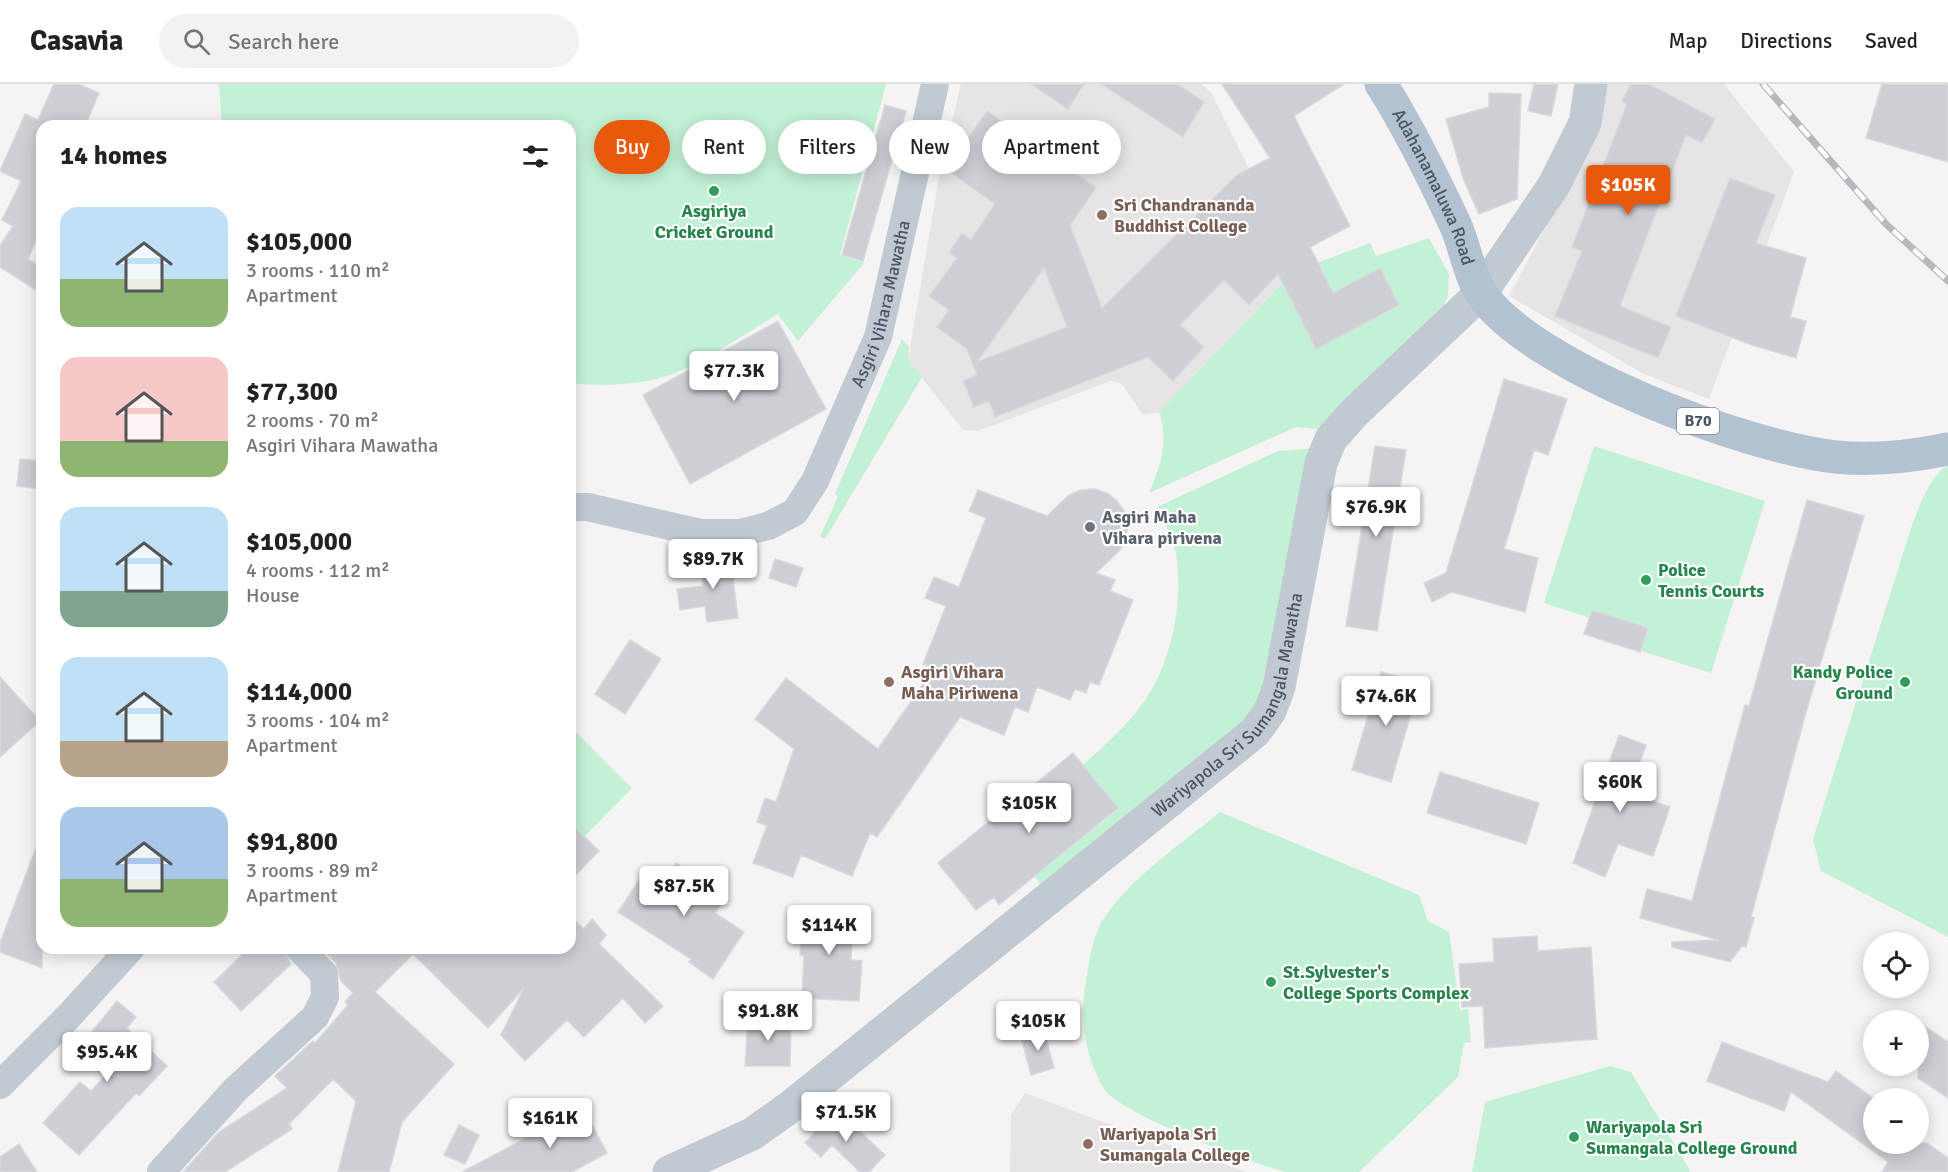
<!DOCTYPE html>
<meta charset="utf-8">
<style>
body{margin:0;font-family:Signika,sans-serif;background:#f2f2f2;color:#222;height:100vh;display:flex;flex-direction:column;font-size:22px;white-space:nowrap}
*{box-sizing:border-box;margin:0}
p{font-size:20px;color:#767676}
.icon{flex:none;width:33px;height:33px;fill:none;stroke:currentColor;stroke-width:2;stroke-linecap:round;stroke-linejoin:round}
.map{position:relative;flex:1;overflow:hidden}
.details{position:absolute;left:36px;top:36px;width:540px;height:834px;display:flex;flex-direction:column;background:#fff;border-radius:18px;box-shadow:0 3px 15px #0003}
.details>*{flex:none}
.banner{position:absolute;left:594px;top:36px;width:570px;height:54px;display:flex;gap:12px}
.controls{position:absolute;left:1863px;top:848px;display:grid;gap:12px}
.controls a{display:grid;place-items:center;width:66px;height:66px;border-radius:50%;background:#fff;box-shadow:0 3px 15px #0003;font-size:30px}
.price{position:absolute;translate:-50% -51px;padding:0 14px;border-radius:6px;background:#fff;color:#222;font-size:20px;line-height:39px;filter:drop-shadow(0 2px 3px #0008)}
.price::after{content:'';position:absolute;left:50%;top:36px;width:18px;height:14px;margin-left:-9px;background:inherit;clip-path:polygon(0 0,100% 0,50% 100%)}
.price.selected{background:#ea580c;color:#fff}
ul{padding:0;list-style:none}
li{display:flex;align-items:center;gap:18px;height:150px;padding:0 24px}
li span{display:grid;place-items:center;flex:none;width:168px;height:120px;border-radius:18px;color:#555}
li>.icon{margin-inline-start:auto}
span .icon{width:72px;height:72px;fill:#fffc;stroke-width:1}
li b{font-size:26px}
h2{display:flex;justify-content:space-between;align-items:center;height:72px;padding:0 24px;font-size:26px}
.tag{padding:0 21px;border-radius:27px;background:#fff;box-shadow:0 3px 15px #0003;font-size:21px;line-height:54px}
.tag.selected{background:#ea580c;color:#fff}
header{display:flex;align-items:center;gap:36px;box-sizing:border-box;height:84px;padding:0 30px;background:#fff;border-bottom:2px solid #e0e0e0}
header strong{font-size:28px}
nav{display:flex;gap:33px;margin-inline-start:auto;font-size:21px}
.search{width:420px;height:54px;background:#f2f2f2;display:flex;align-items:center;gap:15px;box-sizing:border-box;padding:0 21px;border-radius:33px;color:#767676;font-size:22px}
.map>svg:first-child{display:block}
.education{fill:#e6e4e5}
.green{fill:#c3f1d5}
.building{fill:#cdcfd5;stroke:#d7d9de;stroke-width:1.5;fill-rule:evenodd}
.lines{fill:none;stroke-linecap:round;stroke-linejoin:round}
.minor{stroke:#c1cad2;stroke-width:28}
.tertiary{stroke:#c1cad2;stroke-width:33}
.primary{stroke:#b3c2d1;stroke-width:33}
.rail-casing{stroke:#b5b8bd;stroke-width:7}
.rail{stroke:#fff;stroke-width:4.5;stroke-dasharray:14;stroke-linecap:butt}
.leisure-dot{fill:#2e9e5b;stroke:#fff;stroke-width:2}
.education-dot{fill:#8d6e63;stroke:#fff;stroke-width:2}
.worship-dot{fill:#6b7280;stroke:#fff;stroke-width:2}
.labels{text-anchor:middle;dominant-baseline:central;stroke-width:4.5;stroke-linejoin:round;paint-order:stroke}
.shield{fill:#fff;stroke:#808990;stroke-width:1.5}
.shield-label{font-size:16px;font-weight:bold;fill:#4a5661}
.street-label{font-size:18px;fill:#4a5661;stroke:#fff}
.education-label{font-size:18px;font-weight:bold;fill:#785e54;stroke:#fff;text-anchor:start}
.leisure-label{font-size:18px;font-weight:bold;fill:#27864d;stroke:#fff;text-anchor:start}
.worship-label{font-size:18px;font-weight:bold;fill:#5b616d;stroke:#fff;text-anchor:start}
</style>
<header>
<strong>Casavia</strong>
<div class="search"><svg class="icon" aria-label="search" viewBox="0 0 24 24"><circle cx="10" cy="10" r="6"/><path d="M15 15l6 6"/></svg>Search here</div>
<nav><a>Map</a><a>Directions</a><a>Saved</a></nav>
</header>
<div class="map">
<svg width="1948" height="1088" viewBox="0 0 1948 1088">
<rect width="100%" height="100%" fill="#f5f3f3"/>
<!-- education -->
<path class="education" d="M961,0H1202L1212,10L1293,174V188L1159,328L1143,331L1122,300L1111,297L978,347L963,346L908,276L940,88Z
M1604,0H1724L1794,88L1709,315L1644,290L1509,212L1596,48Z
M1025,1009L1084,1031L1247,1088H1010L1011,1031Z"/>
<!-- green -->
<path class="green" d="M219,0H886L840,171L864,179L798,257L778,230C743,251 708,277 670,291C641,301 600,303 570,299V42H222Z
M1429,154L1449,190L1448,212L1436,239L1329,346L1296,343L1149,409C1161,381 1169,357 1159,328L1293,188L1370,159L1376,172Z
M902,255L909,262L908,276L922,293L825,455L820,453L838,412L835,410Z
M1594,362L1765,417L1711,589L1641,567L1647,544L1592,526L1590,534L1544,519Z
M1317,364L1280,563L1251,637L1047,809L1035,792L1118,725L1083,681C1105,661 1129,640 1146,615C1173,575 1186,507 1174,461C1171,448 1162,435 1157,423L1278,367Z
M1948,381V853L1821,787L1813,755L1912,441C1921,420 1928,394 1948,381Z
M572,644L632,704L584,753L570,738V647Z
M1220,728L1419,811L1428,837L1449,848L1460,926L1468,925L1471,958L1464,959L1458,993L1359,1088C1336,1088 1308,1088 1286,1088C1253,1080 1123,1031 1105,1006C1086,978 1080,938 1085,905C1088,885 1091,857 1101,839C1127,796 1180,761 1220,728Z
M1610,982L1631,988L1691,1088H1472L1485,1018Z"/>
<!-- building -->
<path class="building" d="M54,0H78L99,9L85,42H42V143L28,175L42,184V210L0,183V162L13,142L2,136L21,97L0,87L25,30L38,36Z
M1031,0H1084L1068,25Z
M1101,0H1177L1204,18L1183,53Z
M1222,0H1344L1294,32L1350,142L1310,163L1333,209L1380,184L1399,221L1316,265L1278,190L1249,221L1224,196L1180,241L1204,263L1173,297L1148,273L995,333L989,317L974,323L963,297L977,291L967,265L937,243L949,226L929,212L957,174L949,168L962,149L971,156L995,120L946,85L987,27L1096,104L1070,141L1102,224L1237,91L1270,74ZM1044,184L1067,243L977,278Z
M1534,0H1558L1551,32L1528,27Z
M1631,0H1649L1715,35L1702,59L1686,51L1620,222L1671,243L1658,274L1555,232L1582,167L1572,163L1627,20L1622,17Z
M1882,0H1948V78L1866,54Z
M1489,9L1521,10L1517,115L1479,130L1463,94L1446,35L1489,23Z
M885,21L906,27L863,177L842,171Z
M1730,94L1775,111L1756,159L1806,174L1790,233L1806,237L1796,274L1752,261L1676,232Z
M778,237L826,325L690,400L643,311Z
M1504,295L1567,315L1548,371L1534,366L1504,465L1538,474L1525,528L1452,508L1432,518L1424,499L1446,489Z
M1375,362L1406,366L1377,547L1346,542Z
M20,375L42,377L41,405L17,402Z
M1094,405L1107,409L1117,417L1125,428L1128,441L1126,454L1120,466L1096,489L1115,496L1110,507L1133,516L1099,601L1090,598L1086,609L1075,605L1070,616L1037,603L1028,628L1015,623L1004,651L960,633L877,753L870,749L852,792L801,771L793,793L753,779L767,742L757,738L765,714L776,718L794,665L755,635L786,594L878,665L934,584L923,580L946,522L925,514L934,493L959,503L986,434L969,427L978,406L1047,432L1069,411L1081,406Z
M1807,416L1864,432L1805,632L1751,833L1754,834L1746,863L1742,862L1730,878L1672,863V858L1719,856L1640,834L1647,805L1692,817L1745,621L1749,622Z
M730,471L738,534L707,538L705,522L680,526L677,505L703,502L699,475Z
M775,475L803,484L796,503L769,494Z
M1592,526L1648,544L1640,568L1584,550Z
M630,556L661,575L625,630L595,610Z
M1381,588L1420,599L1391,698L1352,686Z
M0,593L40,637L0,673Z
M1619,651L1646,661L1629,709L1670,723L1653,772L1618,760L1605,793L1573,779Z
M1073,669L1118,724L999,821L994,813L976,826L938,779Z
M1440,688L1539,719L1526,760L1427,729Z
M570,739L599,767L570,797Z
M40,753L42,754V884L0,868V859Z
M676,779L726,812L715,829L744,848L713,895L689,878L691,875L618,828L647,784L665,796Z
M803,825L853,827L851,876L862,877L859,917L802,914L804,872L800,871Z
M570,832L584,845L592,835L606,851L599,860L663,922L645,939L623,914L584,953L567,936L525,977L501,951L524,904L488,944L413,870L375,908L454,980L402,1038L389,1088H338L356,1017L333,995L289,1040L292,1045L225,1088H183L219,1048L287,1004L275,992L313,957L315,959L348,921L345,918L353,909L341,897L336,879L322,864H570Z
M1537,852L1538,867L1591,863L1597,955L1485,964L1483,922L1462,923L1459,880L1494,878L1493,855Z
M249,864H283L291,880L241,927L214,898Z
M117,917L136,933L127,944L167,982L139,1012L136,1009L79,1071L43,1039L80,998L91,1007L121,975L90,950Z
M748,933L791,935L790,982H745Z
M1918,938L1948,958V1014L1918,994Z
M1044,946L1054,984L1031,991L1021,953Z
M1722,958L1828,998L1836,987L1874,1015V1059H1927L1948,1074V1088H1882L1888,1078L1791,1008L1784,1027L1707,997Z
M583,1024L607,1069L572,1088H462Z
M836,1025L885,1071L869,1088H860L832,1061L821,1073L805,1059Z
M459,1041L479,1051L465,1080L444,1071Z
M19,1060L37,1088H0V1073Z"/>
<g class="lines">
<!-- minor -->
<g class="minor">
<path id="s1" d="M570,423H588L700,449H740L768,442L795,428L815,397L878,253L935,0"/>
<path d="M0,1001L68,933L131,864"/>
<path d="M161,1088L236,1005L315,933L325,913L324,890L299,864"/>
</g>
<!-- tertiary -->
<path class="tertiary" id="s2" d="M669,1088L752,1050L790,1023L1255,648L1270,627L1279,603L1321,379L1331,355L1353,330L1481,209L1554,101L1585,39L1591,0"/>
<!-- primary -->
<path class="primary" id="s3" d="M1381,0C1409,44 1433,93 1455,140C1465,162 1469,192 1483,212C1536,285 1746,363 1836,373C1874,377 1910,373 1948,365"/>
<defs>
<path id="rail" d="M1763,0L1886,140L1948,197"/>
</defs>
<!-- rail casing -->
<use href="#rail" class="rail-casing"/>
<!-- rail -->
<use href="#rail" class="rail"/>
</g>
<!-- markers -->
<g class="leisure-dot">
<circle cx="714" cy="107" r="6"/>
<circle cx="1646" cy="496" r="6"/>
<circle cx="1905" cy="598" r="6"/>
<circle cx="1271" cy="898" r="6"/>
<circle cx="1574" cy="1053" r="6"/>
</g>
<g class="education-dot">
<circle cx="1102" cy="131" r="6"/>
<circle cx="889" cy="598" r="6"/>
<circle cx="1088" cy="1060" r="6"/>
</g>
<circle class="worship-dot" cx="1090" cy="443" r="6"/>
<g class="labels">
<!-- shield labels -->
<rect class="shield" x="1677" y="324" width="42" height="26" rx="4.5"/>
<g class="shield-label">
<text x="1698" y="337">B70</text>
</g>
<!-- street labels -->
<g class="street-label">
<text stroke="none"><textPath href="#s3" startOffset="116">Adahanamaluwa Road</textPath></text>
<text stroke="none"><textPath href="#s1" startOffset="459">Asgiri Vihara Mawatha</textPath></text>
<text stroke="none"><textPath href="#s2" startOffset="744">Wariyapola Sri Sumangala Mawatha</textPath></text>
</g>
<!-- education labels -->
<g class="education-label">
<text x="1114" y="121">Sri Chandrananda<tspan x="1114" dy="21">Buddhist College</tspan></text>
<text x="901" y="588">Asgiri Vihara<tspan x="901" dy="21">Maha Piriwena</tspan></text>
<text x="1100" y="1050">Wariyapola Sri<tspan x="1100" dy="21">Sumangala College</tspan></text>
</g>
<!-- leisure labels -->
<g class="leisure-label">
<text x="714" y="127" text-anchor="middle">Asgiriya<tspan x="714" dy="21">Cricket Ground</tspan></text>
<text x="1658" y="486">Police<tspan x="1658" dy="21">Tennis Courts</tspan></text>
<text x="1893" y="588" text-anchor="end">Kandy Police<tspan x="1893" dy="21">Ground</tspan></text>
<text x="1283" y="888">St.Sylvester's<tspan x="1283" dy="21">College Sports Complex</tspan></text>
<text x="1586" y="1043">Wariyapola Sri<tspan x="1586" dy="21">Sumangala College Ground</tspan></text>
</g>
<!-- worship labels -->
<g class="worship-label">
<text x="1102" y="433">Asgiri Maha<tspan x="1102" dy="21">Vihara pirivena</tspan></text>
</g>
</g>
</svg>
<div class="controls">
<a><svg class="icon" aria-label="locate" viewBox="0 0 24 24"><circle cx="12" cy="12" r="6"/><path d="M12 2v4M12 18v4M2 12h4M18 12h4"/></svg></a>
<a>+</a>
<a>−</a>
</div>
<b class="price selected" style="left:1628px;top:132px">$105K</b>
<b class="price" style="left:734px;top:318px">$77.3K</b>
<b class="price" style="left:1376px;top:454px">$76.9K</b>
<b class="price" style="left:713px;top:506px">$89.7K</b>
<b class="price" style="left:1386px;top:643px">$74.6K</b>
<b class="price" style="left:1620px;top:729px">$60K</b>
<b class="price" style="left:1029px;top:750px">$105K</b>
<b class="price" style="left:684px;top:833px">$87.5K</b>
<b class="price" style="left:829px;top:872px">$114K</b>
<b class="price" style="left:768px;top:958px">$91.8K</b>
<b class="price" style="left:1038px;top:968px">$105K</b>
<b class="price" style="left:107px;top:999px">$95.4K</b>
<b class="price" style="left:846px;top:1059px">$71.5K</b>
<b class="price" style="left:550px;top:1065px">$161K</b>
<div class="banner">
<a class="tag selected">Buy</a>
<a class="tag">Rent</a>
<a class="tag">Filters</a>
<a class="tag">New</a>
<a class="tag">Apartment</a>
</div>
<section class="details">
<h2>14 homes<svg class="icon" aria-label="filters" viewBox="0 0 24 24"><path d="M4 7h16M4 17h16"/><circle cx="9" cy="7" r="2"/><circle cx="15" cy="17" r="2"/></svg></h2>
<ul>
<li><span style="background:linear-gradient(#bfe0f5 60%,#8fb573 0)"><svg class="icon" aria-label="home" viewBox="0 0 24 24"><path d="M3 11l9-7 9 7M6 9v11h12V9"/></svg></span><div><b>$105,000</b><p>3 rooms · 110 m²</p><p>Apartment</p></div></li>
<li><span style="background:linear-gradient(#f6c9c9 70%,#8fb573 0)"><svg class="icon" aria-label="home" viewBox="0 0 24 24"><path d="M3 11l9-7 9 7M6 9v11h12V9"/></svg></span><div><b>$77,300</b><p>2 rooms · 70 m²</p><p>Asgiri Vihara Mawatha</p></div></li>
<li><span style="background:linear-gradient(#bfe0f5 70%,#7fa58c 0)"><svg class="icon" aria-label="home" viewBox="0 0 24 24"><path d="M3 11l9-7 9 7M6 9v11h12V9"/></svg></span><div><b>$105,000</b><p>4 rooms · 112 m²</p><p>House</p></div></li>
<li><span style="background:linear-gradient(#bfe0f5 70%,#b9a48a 0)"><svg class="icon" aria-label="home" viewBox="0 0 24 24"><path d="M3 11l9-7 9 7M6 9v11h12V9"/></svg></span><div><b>$114,000</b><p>3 rooms · 104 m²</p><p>Apartment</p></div></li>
<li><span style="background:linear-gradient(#a9c7e8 60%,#8fb573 0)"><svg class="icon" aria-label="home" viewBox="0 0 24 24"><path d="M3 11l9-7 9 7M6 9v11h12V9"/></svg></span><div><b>$91,800</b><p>3 rooms · 89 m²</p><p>Apartment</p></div></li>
</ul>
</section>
</div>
